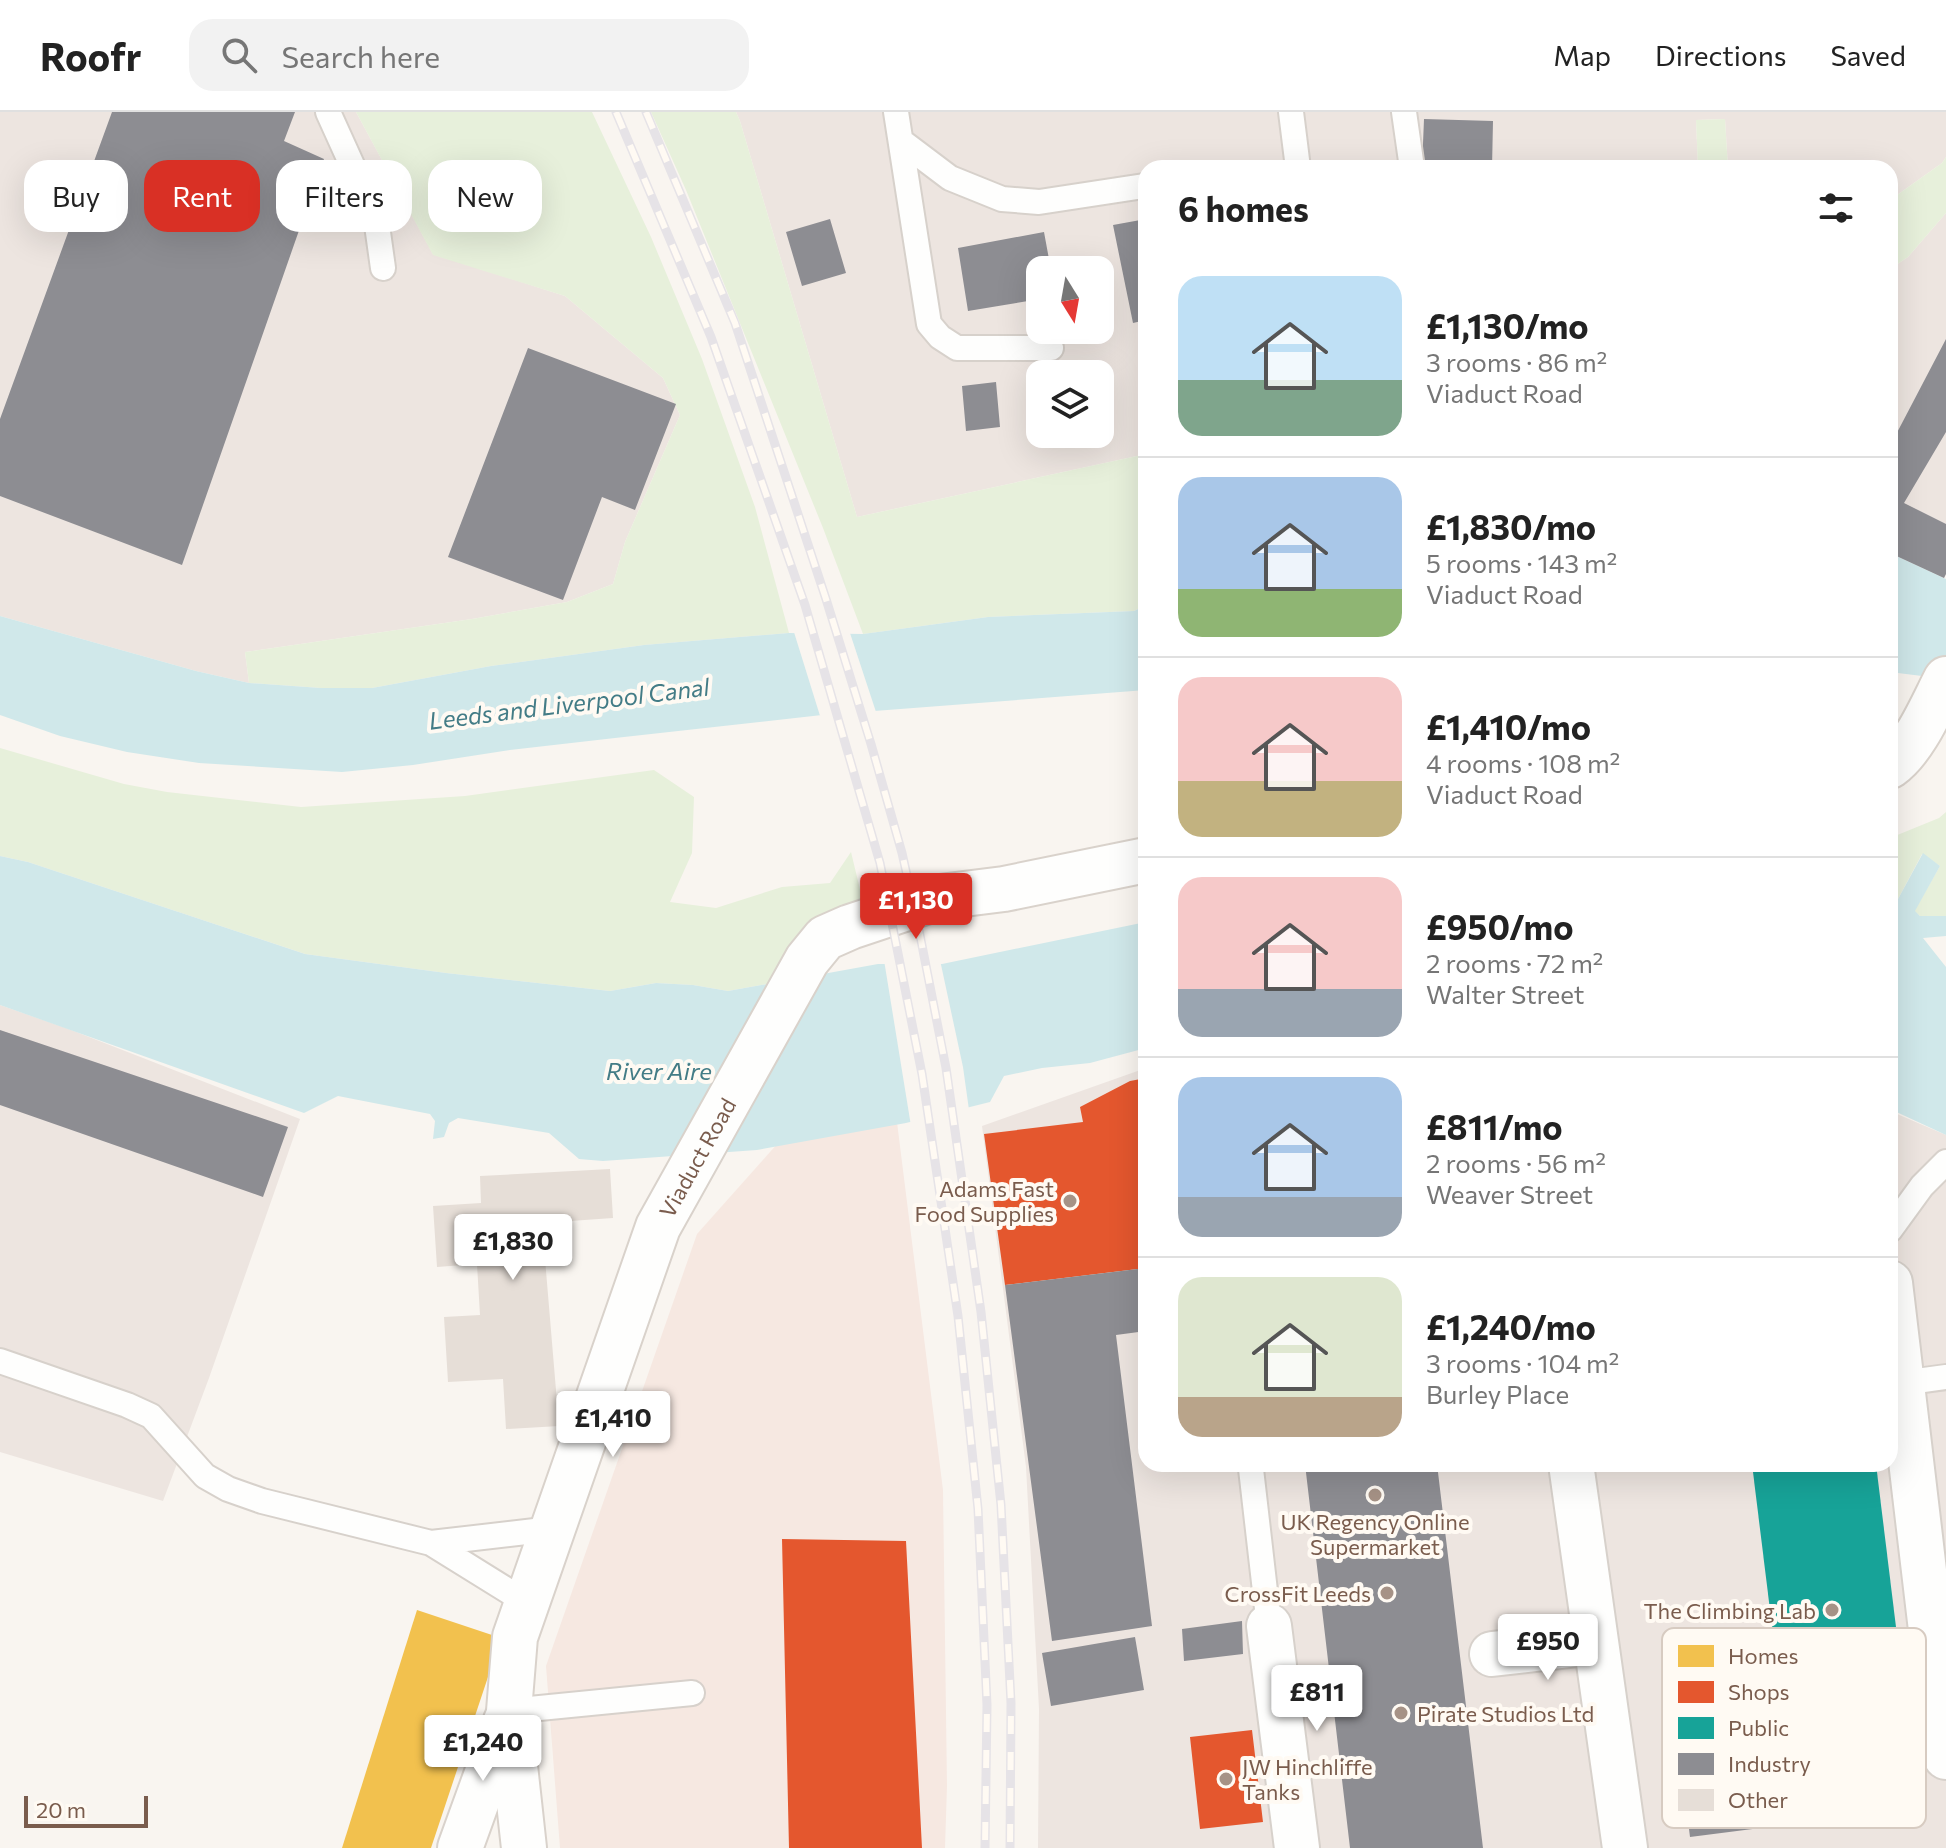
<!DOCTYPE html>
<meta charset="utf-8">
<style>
body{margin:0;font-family:Commissioner,sans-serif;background:#f2f2f2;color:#222;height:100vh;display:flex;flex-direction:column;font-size:30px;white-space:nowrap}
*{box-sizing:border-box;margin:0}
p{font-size:26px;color:#767676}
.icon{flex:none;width:44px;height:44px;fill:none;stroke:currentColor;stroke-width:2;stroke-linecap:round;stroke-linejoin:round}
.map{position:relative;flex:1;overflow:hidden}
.drawer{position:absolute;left:1138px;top:48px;width:760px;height:1312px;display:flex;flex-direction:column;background:#fff;border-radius:24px;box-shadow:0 8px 32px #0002}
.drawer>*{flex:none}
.guide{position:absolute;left:24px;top:48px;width:760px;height:72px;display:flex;gap:16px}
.needle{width:52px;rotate:169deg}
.fabs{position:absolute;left:1026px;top:144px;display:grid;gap:16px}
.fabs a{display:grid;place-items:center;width:88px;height:88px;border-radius:16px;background:#fff;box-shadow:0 8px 32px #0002;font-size:40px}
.scale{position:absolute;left:24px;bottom:20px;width:124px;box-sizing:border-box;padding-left:8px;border:4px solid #7a5c4d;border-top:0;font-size:22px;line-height:28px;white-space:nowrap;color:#7a5c4d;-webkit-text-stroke:6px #fffaf3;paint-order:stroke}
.price{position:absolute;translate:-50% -68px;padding:0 18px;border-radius:8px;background:#fff;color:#222;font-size:26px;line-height:52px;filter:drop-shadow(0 2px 4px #0008)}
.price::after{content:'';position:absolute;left:50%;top:48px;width:24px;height:18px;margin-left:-12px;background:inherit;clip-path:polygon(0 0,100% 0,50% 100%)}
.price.active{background:#d93025;color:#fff}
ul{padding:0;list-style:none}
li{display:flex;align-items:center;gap:24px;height:200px;padding:0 40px}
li+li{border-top:2px solid #e0e0e0}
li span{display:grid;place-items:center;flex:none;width:224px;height:160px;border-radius:24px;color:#555}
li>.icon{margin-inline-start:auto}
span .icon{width:96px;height:96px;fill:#fffc;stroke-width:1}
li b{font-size:34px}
h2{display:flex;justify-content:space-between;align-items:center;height:96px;padding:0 40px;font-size:34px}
.chip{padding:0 28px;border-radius:24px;background:#fff;box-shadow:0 8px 32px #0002;font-size:28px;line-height:72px}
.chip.active{background:#d93025;color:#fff}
header{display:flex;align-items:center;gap:48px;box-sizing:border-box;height:112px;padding:0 40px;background:#fff;border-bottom:2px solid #e0e0e0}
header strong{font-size:38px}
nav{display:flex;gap:44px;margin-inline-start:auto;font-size:28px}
.search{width:560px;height:72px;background:#f2f2f2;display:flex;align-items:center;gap:20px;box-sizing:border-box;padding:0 28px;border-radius:24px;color:#767676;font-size:30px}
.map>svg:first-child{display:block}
.commercial{fill:#f6e8e1}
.industrial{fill:#ede5e0;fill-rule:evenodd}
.green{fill:#e7f0db}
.water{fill:#d0e8ea}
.pier{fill:#f9f5f0}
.homes{fill:#f2c14e}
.shops{fill:#e4572e}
.public{fill:#17a398}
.industry{fill:#8d8d92}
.building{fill:#e6ded7}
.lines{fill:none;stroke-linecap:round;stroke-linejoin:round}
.lane-casing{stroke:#d7d1cb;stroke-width:28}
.street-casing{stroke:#d7d1cb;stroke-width:48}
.secondary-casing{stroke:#d9d2cb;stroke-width:48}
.lane{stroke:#fefefd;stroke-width:24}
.street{stroke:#fefefd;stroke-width:44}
.secondary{stroke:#fefefd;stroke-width:44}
.rail-casing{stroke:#e6e3e7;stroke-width:9}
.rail{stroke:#fffaf3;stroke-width:6;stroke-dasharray:18;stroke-linecap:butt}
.poi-dot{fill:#a69286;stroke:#fffaf3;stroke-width:3}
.labels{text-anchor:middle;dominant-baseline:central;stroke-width:8;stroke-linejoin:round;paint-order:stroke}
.street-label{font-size:22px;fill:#7a5c4d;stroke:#fffaf3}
.poi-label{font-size:22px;fill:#7a5c4d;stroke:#fffaf3;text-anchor:end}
.water-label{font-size:24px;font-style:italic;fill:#437c86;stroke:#fffaf3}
.key{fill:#fffaf3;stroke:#d7cbc1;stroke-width:2}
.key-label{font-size:22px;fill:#7a5c4d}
</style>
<header>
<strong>Roofr</strong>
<div class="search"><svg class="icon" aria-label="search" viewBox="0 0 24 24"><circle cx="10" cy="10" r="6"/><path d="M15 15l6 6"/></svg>Search here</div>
<nav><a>Map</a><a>Directions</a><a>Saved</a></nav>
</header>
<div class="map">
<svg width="1946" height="1736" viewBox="0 0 1946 1736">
<rect width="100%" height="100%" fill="#f9f5f0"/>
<!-- commercial -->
<path class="commercial" d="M897,1010L943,1378L947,1674L945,1736H560L546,1554L697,1122L778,1031Z"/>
<!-- industrial -->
<path class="industrial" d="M0,0H356L433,142L565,184L663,266L680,303L625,430L613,472L567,490L472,507L245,540L249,571L196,559L0,504Z
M736,0H1946V45L1942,51L1890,88V56H1728L1725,7L1696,8L1698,56H1146V342L857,405L740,9ZM1040,158H1100V218H1040ZM1040,262H1100V322H1040Z
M1946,101V462L1944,466L1890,441V157L1908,145Z
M0,893L66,916L300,1007L209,1266L163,1389L0,1340Z
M1146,956V1352H1890V999L1946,1023V1736H1038L1039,1597L1026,1355L982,1014Z"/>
<!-- green -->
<path class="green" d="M356,0H592L651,125L702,247L755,395L789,521L644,533L491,554L372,576H321L249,571L245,540L472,507L567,490L613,472L625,430L680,303L663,266L565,184L433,143Z
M651,0H736L740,9L857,405L1146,342V493L1134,499L988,505L863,522L823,416L686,78Z
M1725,7L1728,56H1698L1696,8Z
M1946,45V101L1908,145L1890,157V88L1942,51Z
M0,636L124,672L167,680L301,695L465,684L654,658L694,685L692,741L670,790L716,796L782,775L830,771L851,740L865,798L818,863L728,879L693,873L656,871L610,879L446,861L305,842L28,750L0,744Z
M1946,700V804H1920L1914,799L1940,754L1922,742L1898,787L1890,790V726L1939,706Z"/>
<!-- water -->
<path class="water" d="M1890,441L1946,467V567L1890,560Z
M1146,493V578L822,603L615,626L510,638L413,653L342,660L199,651L127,640L60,624L0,603V504L196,559L249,571L321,576H372L491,554L644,533L789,521L863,522L988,505L1134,499Z
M1923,741L1940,754L1915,799L1920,804H1946V824L1923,826L1946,855V1023L1890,997V790L1898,787Z
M0,744L28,750L305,842L446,861L610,879L656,871L693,873L728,879L878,852H942L1146,810V936L1090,951L1042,956L1004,964L990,990L906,1011L757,1038L603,1049L579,1047L549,1021L458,1006L449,1011L444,1025L433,1027L435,1009L430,1002L338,984L304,1001L0,893Z"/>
<!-- pier -->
<path class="pier" d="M793,517L849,518L877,603L821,607Z
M884,848H940L963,955L969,998L911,1014Z"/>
<!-- homes -->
<path class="homes" d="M417,1498L501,1526L431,1736H342Z"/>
<!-- shops -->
<path class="shops" d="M1146,966V1156L1005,1173L984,1022L1083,1010L1080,995L1130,969Z
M782,1427L906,1429L922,1736H789Z
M1252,1618L1263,1710L1200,1717L1190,1625Z"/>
<!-- public -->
<path class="public" d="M1752,1352H1876L1902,1564L1780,1579Z"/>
<!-- industry -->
<path class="industry" d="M112,0H295L284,29L324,47L182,453L0,384V307Z
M1424,7L1493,9L1492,56H1422Z
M830,107L846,161L802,174L786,120Z
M1146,107V208L1133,211L1113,113Z
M1044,120L1051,158H1040V187L968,199L958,136Z
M1946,227V320L1904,391L1946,412V462L1944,466L1890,441V334Z
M528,236L676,292L635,398L602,385L563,488L448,445Z
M996,270L1000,315L966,319L962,274Z
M0,918L288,1015L263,1085L0,993Z
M1146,1156V1219L1116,1223L1152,1514L1052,1529L1005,1173Z
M1305,1352H1437L1483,1736H1350Z
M1242,1509L1243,1542L1184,1549L1182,1517Z
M1135,1525L1144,1578L1051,1594L1042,1541Z
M1903,1577L1918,1696L1690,1725L1675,1605Z"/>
<!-- building -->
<path class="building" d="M610,1057L613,1106L542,1111L559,1314L506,1317L503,1267L448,1270L444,1205L480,1203L477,1152L437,1155L433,1094L481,1091L480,1064Z"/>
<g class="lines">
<defs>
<path id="lane" d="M328,0L376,106L383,156
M896,0L929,212L940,225L957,236H1051
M1291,0L1298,56
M1404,0L1412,56
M901,29L950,66L1002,87L1039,90L1144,74
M1890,1118L1922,1074L1946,1050
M0,1249L127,1293L151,1304L205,1364L228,1377L262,1389L431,1431L526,1490
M1902,1271L1946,1265
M1252,1352L1251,1357L1269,1514
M431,1431L552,1417
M509,1599L692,1581"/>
<path id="street" d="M1890,1171L1946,1645
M1571,1352L1625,1736
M1269,1514L1297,1736
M1492,1542L1595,1530"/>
<g id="secondary">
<path d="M1890,654C1915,636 1932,594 1946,567"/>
<path d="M460,1736L506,1609"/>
<path id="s1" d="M524,1736L509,1599L515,1525L658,1115L807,848L825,826L850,815L940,785L1004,777L1146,748"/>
</g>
</defs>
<!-- lane casing -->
<use href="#lane" class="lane-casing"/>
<!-- street casing -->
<use href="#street" class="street-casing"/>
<!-- secondary casing -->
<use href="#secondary" class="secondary-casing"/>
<!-- lane -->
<use href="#lane" class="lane"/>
<!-- street -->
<use href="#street" class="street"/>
<!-- secondary -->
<use href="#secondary" class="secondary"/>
<defs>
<path id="rail" d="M616,0L711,225L805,493L880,751L922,962L958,1204L978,1397L987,1593L985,1736
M646,0L735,211L826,487L871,632L902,741L918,813L946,956L981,1200L1001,1393L1011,1591L1010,1736"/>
</defs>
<!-- rail casing -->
<use href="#rail" class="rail-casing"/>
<!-- rail -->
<use href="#rail" class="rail"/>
</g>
<!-- markers -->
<g class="poi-dot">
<circle cx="1070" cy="1089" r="8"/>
<circle cx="1375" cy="1383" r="8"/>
<circle cx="1387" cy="1481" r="8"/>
<circle cx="1832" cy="1498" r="8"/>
<circle cx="1401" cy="1601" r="8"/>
<circle cx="1226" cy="1667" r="8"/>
</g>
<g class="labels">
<!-- street labels -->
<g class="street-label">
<text stroke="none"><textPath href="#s1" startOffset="726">Viaduct Road</textPath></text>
</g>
<!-- poi labels -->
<g class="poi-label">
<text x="1054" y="1076">Adams Fast<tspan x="1054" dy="25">Food Supplies</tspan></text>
<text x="1375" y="1409" text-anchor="middle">UK Regency Online<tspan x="1375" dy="25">Supermarket</tspan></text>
<text x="1371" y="1481">CrossFit Leeds</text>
<text x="1816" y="1498">The Climbing Lab</text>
<text x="1417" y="1601" text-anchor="start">Pirate Studios Ltd</text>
<text x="1242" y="1654" text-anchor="start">JW Hinchliffe<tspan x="1242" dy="25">Tanks</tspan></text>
</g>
<!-- water labels -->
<g class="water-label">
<text transform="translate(569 591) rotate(-7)">Leeds and Liverpool Canal</text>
<text x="659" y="958">River Aire</text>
</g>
</g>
<!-- legend -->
<rect x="1662" y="1516" width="264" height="200" rx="12" class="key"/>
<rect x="1678" y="1533" width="36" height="22" fill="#f2c14e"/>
<rect x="1678" y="1569" width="36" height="22" fill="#e4572e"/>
<rect x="1678" y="1605" width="36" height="22" fill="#17a398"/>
<rect x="1678" y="1641" width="36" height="22" fill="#8d8d92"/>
<rect x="1678" y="1677" width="36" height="22" fill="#e6ded7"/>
<g class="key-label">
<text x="1728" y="1552">Homes</text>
<text x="1728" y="1588">Shops</text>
<text x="1728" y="1624">Public</text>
<text x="1728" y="1660">Industry</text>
<text x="1728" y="1696">Other</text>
</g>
</svg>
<div class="fabs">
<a><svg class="needle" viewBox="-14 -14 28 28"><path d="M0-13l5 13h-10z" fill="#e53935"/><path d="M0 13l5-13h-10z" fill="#767676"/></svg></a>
<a><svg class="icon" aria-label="layers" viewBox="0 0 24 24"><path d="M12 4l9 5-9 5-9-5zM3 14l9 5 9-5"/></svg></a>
</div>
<div class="scale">20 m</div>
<b class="price active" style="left:916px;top:829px">£1,130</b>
<b class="price" style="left:513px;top:1170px">£1,830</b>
<b class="price" style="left:613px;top:1347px">£1,410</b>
<b class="price" style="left:1548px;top:1570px">£950</b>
<b class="price" style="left:1317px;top:1621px">£811</b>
<b class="price" style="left:483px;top:1671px">£1,240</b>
<div class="guide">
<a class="chip">Buy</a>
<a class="chip active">Rent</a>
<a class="chip">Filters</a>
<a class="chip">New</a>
</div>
<section class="drawer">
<h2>6 homes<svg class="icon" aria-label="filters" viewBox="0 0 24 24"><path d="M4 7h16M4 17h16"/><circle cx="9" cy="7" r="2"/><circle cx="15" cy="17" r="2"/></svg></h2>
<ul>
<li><span style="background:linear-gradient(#bfe0f5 65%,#7fa58c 0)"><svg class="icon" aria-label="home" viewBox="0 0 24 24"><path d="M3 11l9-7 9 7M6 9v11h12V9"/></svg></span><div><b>£1,130/mo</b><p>3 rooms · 86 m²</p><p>Viaduct Road</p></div></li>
<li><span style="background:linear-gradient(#a9c7e8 70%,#8fb573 0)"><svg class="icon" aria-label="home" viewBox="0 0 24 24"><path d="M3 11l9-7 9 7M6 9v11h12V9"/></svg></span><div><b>£1,830/mo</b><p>5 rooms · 143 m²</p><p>Viaduct Road</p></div></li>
<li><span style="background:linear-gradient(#f6c9c9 65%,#c2b280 0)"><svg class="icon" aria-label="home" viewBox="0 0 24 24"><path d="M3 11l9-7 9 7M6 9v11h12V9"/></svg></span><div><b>£1,410/mo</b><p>4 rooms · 108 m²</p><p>Viaduct Road</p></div></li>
<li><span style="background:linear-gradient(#f6c9c9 70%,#9aa5b1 0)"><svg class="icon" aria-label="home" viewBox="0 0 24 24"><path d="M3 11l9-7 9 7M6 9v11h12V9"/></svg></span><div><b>£950/mo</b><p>2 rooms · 72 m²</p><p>Walter Street</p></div></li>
<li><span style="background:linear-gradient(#a9c7e8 75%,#9aa5b1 0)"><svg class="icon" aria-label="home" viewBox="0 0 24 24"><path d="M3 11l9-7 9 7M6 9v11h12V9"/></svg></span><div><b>£811/mo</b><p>2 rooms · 56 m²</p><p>Weaver Street</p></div></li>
<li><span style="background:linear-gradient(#dfe7d0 75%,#b9a48a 0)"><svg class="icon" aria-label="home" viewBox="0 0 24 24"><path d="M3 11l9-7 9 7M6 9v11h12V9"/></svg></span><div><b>£1,240/mo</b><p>3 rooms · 104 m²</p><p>Burley Place</p></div></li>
</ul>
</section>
</div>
